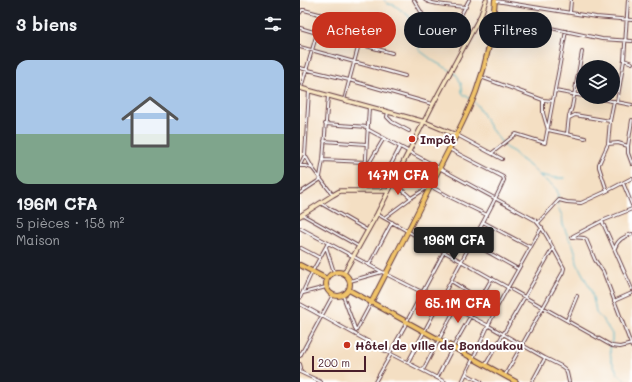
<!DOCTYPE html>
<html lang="fr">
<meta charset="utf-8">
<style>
body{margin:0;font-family:Mali,sans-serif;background:#242831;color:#f1f3f6;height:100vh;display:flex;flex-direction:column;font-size:15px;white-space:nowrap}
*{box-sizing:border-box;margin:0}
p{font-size:13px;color:#9ea1a6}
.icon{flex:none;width:22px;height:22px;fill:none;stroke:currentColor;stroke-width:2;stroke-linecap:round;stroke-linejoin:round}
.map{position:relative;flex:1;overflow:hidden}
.sheet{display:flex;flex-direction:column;background:#171b24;width:300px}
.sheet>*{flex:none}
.top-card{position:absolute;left:12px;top:12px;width:260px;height:36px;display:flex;gap:8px}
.buttons{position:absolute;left:276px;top:60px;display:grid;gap:8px}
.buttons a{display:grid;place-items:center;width:44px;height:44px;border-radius:50%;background:#171b24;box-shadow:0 4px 16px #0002;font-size:20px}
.scale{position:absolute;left:12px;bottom:10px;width:54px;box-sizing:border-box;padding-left:4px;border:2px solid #4a1f2b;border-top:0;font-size:11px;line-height:14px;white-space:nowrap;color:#4a1f2b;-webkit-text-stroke:3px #fff;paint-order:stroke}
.price{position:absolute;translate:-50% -34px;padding:0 9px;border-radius:4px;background:#c8321e;color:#fff;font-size:13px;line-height:26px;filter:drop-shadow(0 1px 2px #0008)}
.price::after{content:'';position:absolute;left:50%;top:24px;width:12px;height:9px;margin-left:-6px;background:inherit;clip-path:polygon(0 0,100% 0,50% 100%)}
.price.on{background:#222;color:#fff}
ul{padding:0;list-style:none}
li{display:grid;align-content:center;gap:8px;height:212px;padding:0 16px}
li+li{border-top:1px solid #363941}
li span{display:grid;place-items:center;height:124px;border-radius:12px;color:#555}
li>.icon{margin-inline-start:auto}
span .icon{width:72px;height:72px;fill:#fffc;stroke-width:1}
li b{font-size:17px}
h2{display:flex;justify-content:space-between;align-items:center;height:48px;padding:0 16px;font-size:17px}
.tag{padding:0 14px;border-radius:18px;background:#171b24;box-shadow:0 4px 16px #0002;font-size:14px;line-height:36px}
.tag.on{background:#c8321e;color:#fff}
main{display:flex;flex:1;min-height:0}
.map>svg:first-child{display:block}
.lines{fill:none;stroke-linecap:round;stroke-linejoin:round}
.stream{stroke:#43adc2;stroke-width:1}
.street-casing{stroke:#643c42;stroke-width:4}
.secondary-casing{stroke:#643c42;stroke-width:5.5}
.primary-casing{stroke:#643c42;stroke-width:6}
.street{stroke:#fff;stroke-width:2}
.secondary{stroke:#f9e7c3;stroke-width:3.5}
.primary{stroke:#f0c369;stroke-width:4}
.poi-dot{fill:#c8321e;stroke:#fff;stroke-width:1.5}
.labels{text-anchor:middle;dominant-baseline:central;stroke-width:4;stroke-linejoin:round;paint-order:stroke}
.poi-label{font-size:12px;font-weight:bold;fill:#4a1f2b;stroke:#fff;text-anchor:start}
</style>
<main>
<section class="sheet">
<h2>3 biens<svg class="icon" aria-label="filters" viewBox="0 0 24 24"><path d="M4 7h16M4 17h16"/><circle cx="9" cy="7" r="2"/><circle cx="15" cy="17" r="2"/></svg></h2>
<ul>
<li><span style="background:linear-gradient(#a9c7e8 60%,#7fa58c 0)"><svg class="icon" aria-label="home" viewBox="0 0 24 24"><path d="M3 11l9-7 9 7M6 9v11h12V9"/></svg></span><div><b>196M CFA</b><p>5 pièces · 158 m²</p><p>Maison</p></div></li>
</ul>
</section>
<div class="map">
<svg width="332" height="382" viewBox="0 0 332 382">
<rect width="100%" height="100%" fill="#fff"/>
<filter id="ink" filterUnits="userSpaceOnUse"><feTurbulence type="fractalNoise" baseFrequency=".025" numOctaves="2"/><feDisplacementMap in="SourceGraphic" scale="8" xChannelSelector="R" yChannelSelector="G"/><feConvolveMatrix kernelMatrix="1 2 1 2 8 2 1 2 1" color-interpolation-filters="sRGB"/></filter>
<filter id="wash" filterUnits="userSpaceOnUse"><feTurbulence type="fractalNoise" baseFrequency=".012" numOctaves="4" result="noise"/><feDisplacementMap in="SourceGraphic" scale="16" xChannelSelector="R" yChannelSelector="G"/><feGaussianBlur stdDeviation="0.9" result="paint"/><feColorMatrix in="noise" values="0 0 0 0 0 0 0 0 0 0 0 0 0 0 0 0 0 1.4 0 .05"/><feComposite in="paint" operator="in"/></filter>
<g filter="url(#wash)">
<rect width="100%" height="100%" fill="#f4dfc3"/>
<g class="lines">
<!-- stream -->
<path class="stream" d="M84,0L88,4L94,5L101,10L109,16L112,24L117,30L123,43L119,47V50L135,62L150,70
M153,71L158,77L162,86V92L163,94L172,100
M174,102L177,105L191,129L206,148L214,152L219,158L231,167L242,178L251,184L257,190L258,197L257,200L259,210L262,215L263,225L269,239L273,245L276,254L277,263L280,269L291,290L295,306L296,313L303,320L312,334V340L310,349L311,359L318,374L328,382
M240,175L255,178H265"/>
</g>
</g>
<g filter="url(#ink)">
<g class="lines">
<defs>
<path id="street" d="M114,0L126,20L155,26L151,34L166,43
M125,0C131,5 156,6 166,7
M196,1L296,17L332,20
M270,12L271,0
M0,13L2,10H4L38,19
M195,16L302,39L332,41
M155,26L169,0
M0,28L17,33
M59,44L92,53
M0,47L105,76
M324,60L332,63
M0,68L49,80L132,104
M278,74L283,75
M181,77L243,100L253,101
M1,88L17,33L59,44L44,100
M255,91L283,96
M291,97L332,105
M243,100V113L248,130L285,138
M317,102L324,60L328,0
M88,112L87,117L92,122L109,131
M269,118L275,115L310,121
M332,120L328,146V153L332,164
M25,124L68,127
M67,129L235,220C244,229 248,238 253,248L186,364
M267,134L269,116L272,107L282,52
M157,135L202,159
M24,141L66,144
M308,144L318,143L328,146
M192,153L216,134L245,143L266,31
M5,155L13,169L33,195
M23,160L65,162
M0,165L5,155L9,91
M0,166H6L12,168
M65,170L84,138
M20,177L23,160L28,96
M93,182L85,176L100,147
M323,183L332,205
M92,185L101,189L110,197
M64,191L69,107
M307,191L299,167V164L308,144L310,121L314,101
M0,193L21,179
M20,203L67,230
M332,209L302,221L332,289
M77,214C155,258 233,302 312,346L320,347L332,344
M3,215L58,246
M84,218L111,198L130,186L150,197L187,215
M183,222L230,247
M238,223L259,200L267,202L281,203L307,191L332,178
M0,228L86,274L189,326L245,358L261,366L265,369L267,373L269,382
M273,236L302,221
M272,237L284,238L286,239L295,260L303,271L332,347
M172,243L218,269
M26,247L34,272
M1,248L20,258
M315,248C318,239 324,237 332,234
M69,265L92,222
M50,281L82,272
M151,281L180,299L197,307
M3,293L26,287
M43,296L56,331
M0,298L12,272L28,243
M314,301L332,293
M0,304L91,354L145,382
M267,320L277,296
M107,321L144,252
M56,331L71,303
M90,353L107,322
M0,356L33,295
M108,362C126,329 143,295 161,262C176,234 192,208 204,180L203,177L149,149
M0,364L1,368L0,372
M123,370L155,309
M0,372L21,382
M166,374L181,382
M205,375L263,272L264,268L253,248
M137,378L153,347L192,278
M75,382L91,354
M162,382L197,307L242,227
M232,382L245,358"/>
<path id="secondary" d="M0,88L125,122L156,135
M0,216L33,195L40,191H88
M44,273L77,214L133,104L175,26L181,15L186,0"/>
<path id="primary" d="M0,265L27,279
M26 284a12 12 0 1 1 24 0a12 12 0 1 1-24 0Z
M49,290L216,382
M71,303C93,260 115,218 136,175C149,148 165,121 176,92C187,62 193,32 195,0"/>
</defs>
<!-- street casing -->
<use href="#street" class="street-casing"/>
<!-- secondary casing -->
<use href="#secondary" class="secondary-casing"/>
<!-- primary casing -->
<use href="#primary" class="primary-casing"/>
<!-- street -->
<use href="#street" class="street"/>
<!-- secondary -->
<use href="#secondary" class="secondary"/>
<!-- primary -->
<use href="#primary" class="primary"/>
</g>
</g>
<!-- markers -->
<g class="poi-dot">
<circle cx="112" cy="139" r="4"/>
<circle cx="47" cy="345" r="4"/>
</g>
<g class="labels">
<!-- poi labels -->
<g class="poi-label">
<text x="120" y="139">Impôt</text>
<text x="55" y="345">Hôtel de ville de Bondoukou</text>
</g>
</g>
</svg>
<div class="buttons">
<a><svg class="icon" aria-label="layers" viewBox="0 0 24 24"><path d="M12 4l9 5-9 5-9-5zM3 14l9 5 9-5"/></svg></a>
</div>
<div class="scale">200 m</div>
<b class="price" style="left:98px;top:196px">147M CFA</b>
<b class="price on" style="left:154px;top:261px">196M CFA</b>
<b class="price" style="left:158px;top:324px">65.1M CFA</b>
<div class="top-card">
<a class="tag on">Acheter</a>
<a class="tag">Louer</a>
<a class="tag">Filtres</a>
</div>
</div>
</main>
